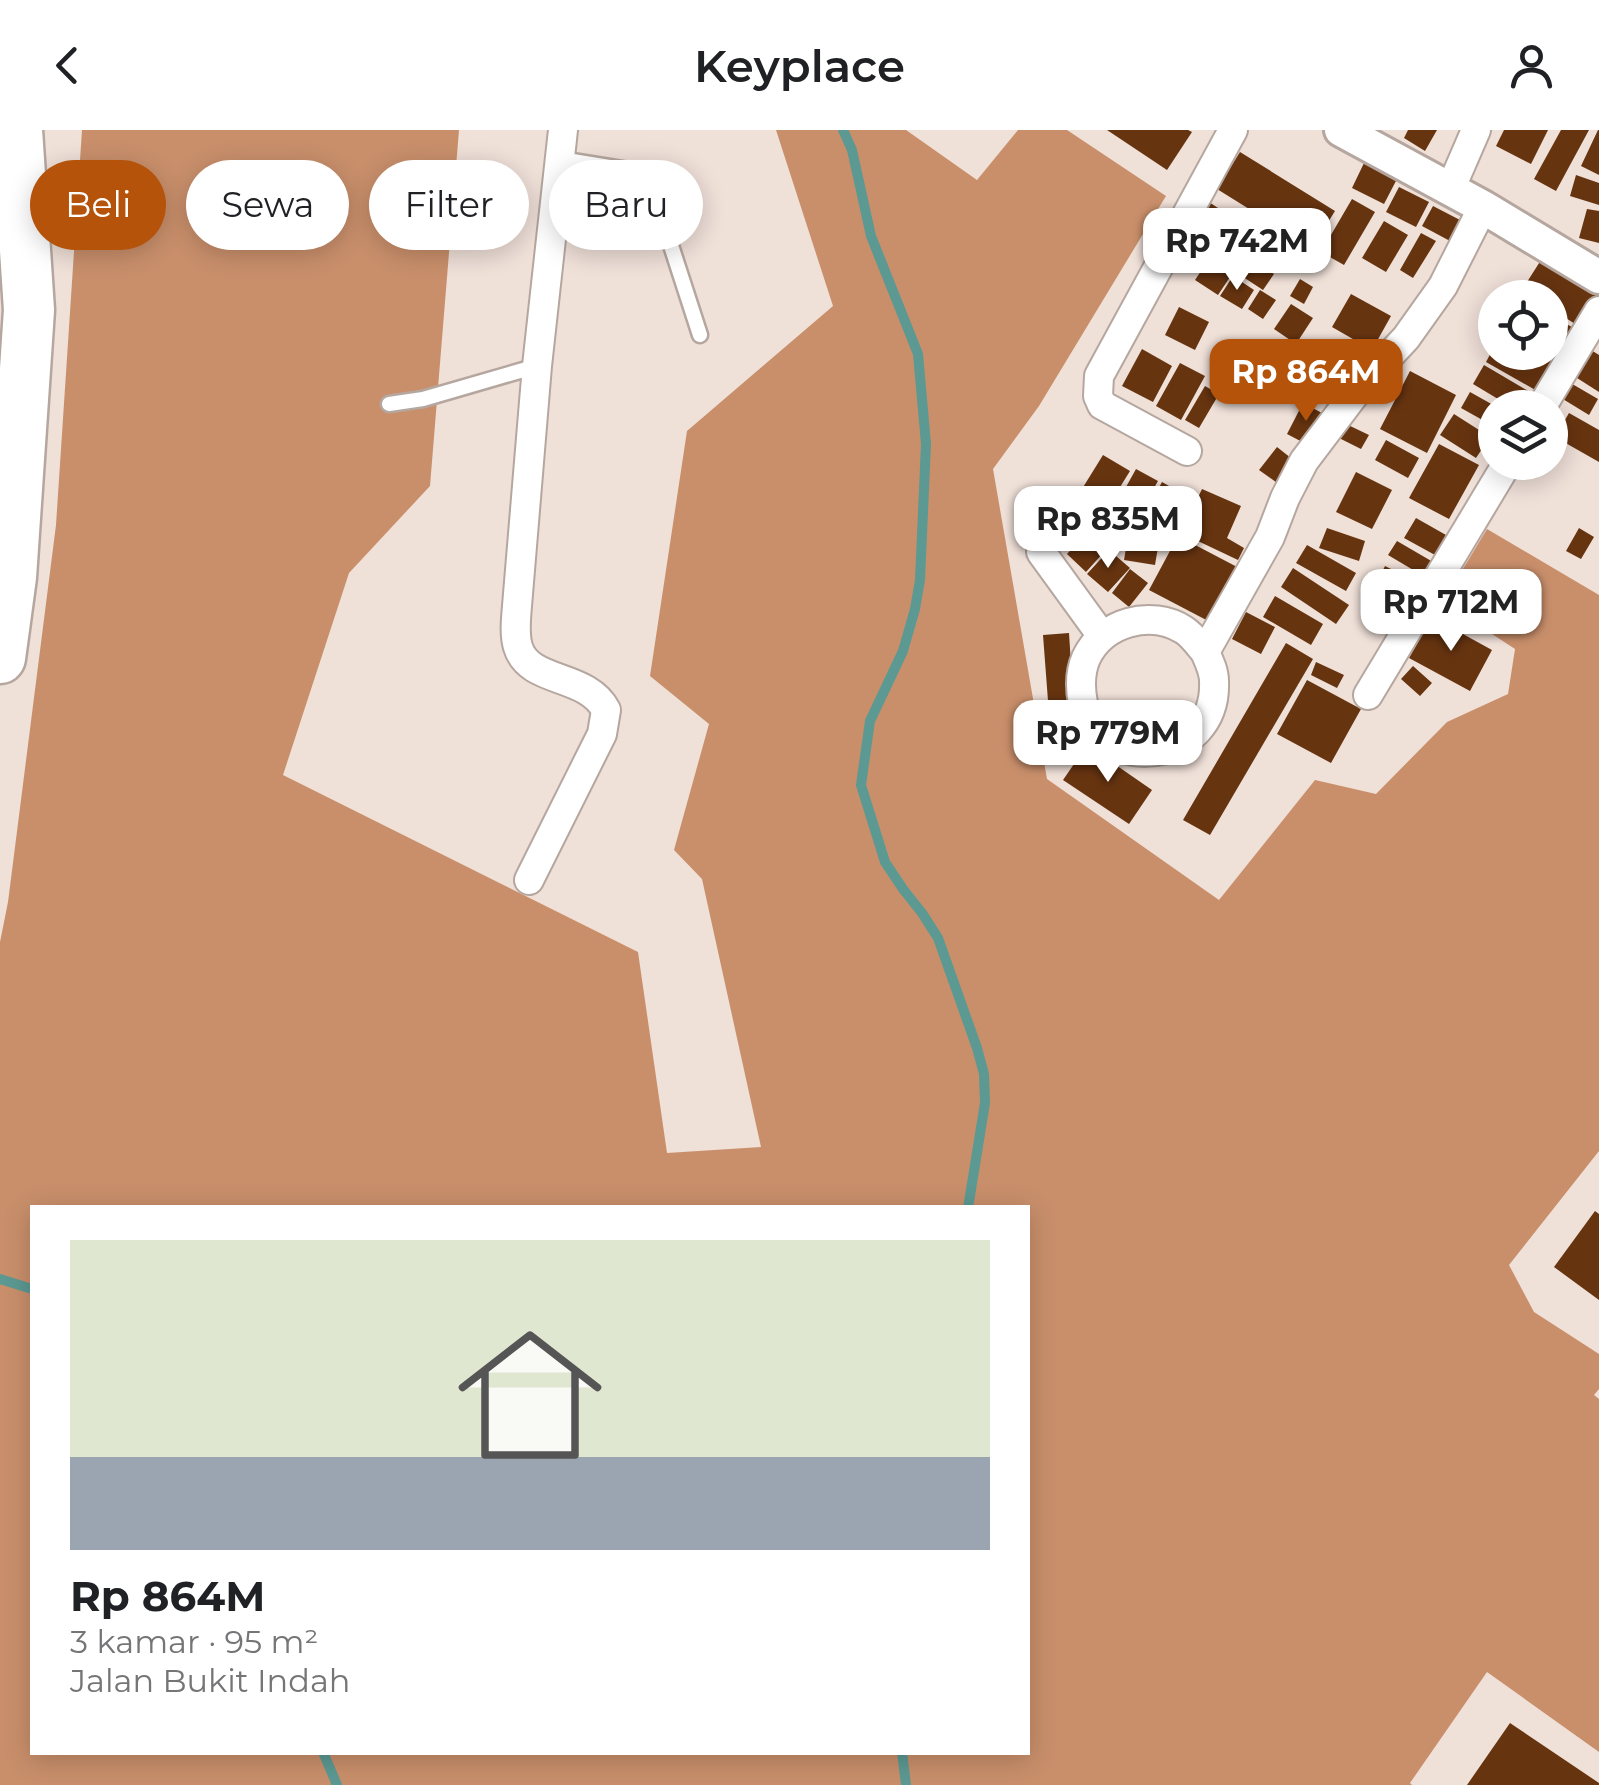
<!DOCTYPE html>
<html lang="id">
<meta charset="utf-8">
<style>
body{margin:0;font-family:Montserrat,sans-serif;background:#f2f2f2;color:#202124;height:100vh;display:flex;flex-direction:column;font-size:38px;white-space:nowrap}
*{box-sizing:border-box;margin:0}
p{font-size:32px;color:#757577}
.icon{flex:none;width:55px;height:55px;fill:none;stroke:currentColor;stroke-width:2;stroke-linecap:round;stroke-linejoin:round}
.map{position:relative;flex:1;overflow:hidden}
.drawer{position:absolute;left:30px;top:1075px;width:1000px;height:550px;display:flex;flex-direction:column;background:#fff;border-radius:0px;box-shadow:0 5px 25px #0003}
.drawer>*{flex:none}
.banner{position:absolute;left:30px;top:30px;width:1000px;height:90px;display:flex;gap:20px}
.tools{position:absolute;left:1478px;top:150px;display:grid;gap:20px}
.tools a{display:grid;place-items:center;width:90px;height:90px;border-radius:50%;background:#fff;box-shadow:0 5px 25px #0003;font-size:50px}
.price{position:absolute;translate:-50% -85px;padding:0 22px;border-radius:20px;background:#fff;color:#222;font-size:32px;line-height:65px;filter:drop-shadow(0 2px 5px #0008)}
.price::after{content:'';position:absolute;left:50%;top:60px;width:30px;height:22px;margin-left:-15px;background:inherit;clip-path:polygon(0 0,100% 0,50% 100%)}
.price.on{background:#b45309;color:#fff}
ul{padding:0;list-style:none}
li{display:grid;align-content:center;gap:20px;height:530px;padding:0 40px}
li span{display:grid;place-items:center;height:310px;border-radius:0px;color:#555}
li>.icon{margin-inline-start:auto}
span .icon{width:180px;height:180px;fill:#fffc;stroke-width:1}
li b{font-size:42px}
.tag{padding:0 35px;border-radius:45px;background:#fff;box-shadow:0 5px 25px #0003;font-size:35px;line-height:90px}
.tag.on{background:#b45309;color:#fff}
header{display:flex;justify-content:space-between;align-items:center;height:130px;padding:0 40px;background:#fff;font-size:45px;font-weight:600}
.map>svg:first-child{display:block}
.forest{fill:#c98f6b;fill-rule:evenodd}
.lines{fill:none;stroke-linecap:round;stroke-linejoin:round}
.stream{stroke:#5c9992;stroke-width:10}
.building{fill:#673410}
.service-casing{stroke:#b5a79f;stroke-width:19}
.minor-casing{stroke:#b5a79f;stroke-width:32}
.tertiary-casing{stroke:#b5a79f;stroke-width:38}
.motorway-casing{stroke:#b5a79f;stroke-width:55}
.service{stroke:#fff;stroke-width:14}
.minor{stroke:#fff;stroke-width:28}
.tertiary{stroke:#fff;stroke-width:32}
.motorway{stroke:#fff;stroke-width:50}
</style>
<header><svg class="icon" aria-label="back" viewBox="0 0 24 24"><path d="M15 5l-7 7 7 7"/></svg>Keyplace<svg class="icon" aria-label="person" viewBox="0 0 24 24"><circle cx="12" cy="8" r="4"/><path d="M4 21q1-7 8-7t8 7"/></svg></header>
<div class="map">
<svg width="1599" height="1655" viewBox="0 0 1599 1655">
<rect width="100%" height="100%" fill="#efe0d8"/>
<!-- forest -->
<path class="forest" d="M82,0H459L430,356L349,443L283,645L638,822L667,1023L761,1017L702,749L674,720L709,594L650,546L687,301L833,176L776,0H906L977,50L1018,0H1067L1166,66L1039,276L993,339L1047,649L1219,770L1315,650L1376,664L1447,592L1508,564L1515,519L1443,472L1487,399L1599,465V1021L1509,1135L1534,1182L1599,1224V1259L1594,1265L1599,1269V1622L1487,1542L1410,1653L1412,1655H0V812L8,772L56,395ZM32,1078H1028V1622H32Z"/>
<g class="lines">
<!-- stream -->
<path class="stream" d="M843,0L852,20L871,106L918,224L926,314L920,450L915,479L903,521L870,591L861,655L885,732L903,759L922,783L938,808L977,918L984,944L985,973L968,1078
M0,1149L32,1159
M323,1622L337,1655
M902,1622L906,1655"/>
</g>
<!-- building -->
<path class="building" d="M1107,0H1188L1192,2L1167,40Z
M1408,0H1437L1425,21L1404,8Z
M1504,0H1548L1531,34L1496,16Z
M1561,0H1589L1556,61L1534,49Z
M1598,0H1599V45L1581,36Z
M1240,22L1335,81L1312,118L1217,59Z
M1364,33L1397,49L1384,74L1352,58Z
M1576,45L1599,53V75L1570,66Z
M1399,57L1429,72L1416,97L1386,82Z
M1352,69L1375,82L1344,135L1321,122Z
M1206,70L1224,82L1202,115L1185,103Z
M1433,76L1460,90L1450,111L1422,96Z
M1587,79L1599,81V113L1579,108Z
M1238,86L1266,101L1260,112L1283,127L1273,141L1246,124L1274,144L1263,160L1234,141L1218,165L1195,150Z
M1384,91L1408,105L1386,142L1362,128Z
M1421,103L1436,111L1413,148L1400,140Z
M1181,109L1203,123L1190,142L1169,129Z
M1541,130L1599,166V173L1583,199L1550,178V168H1534L1522,160Z
M1233,146L1254,160L1242,179L1220,166Z
M1300,149L1313,157L1304,174L1290,166Z
M1260,160L1276,170L1263,189L1248,179Z
M1351,164L1391,186L1372,220L1332,197Z
M1291,174L1313,188L1296,214L1274,199Z
M1179,177L1209,192L1195,220L1165,205Z
M1550,185L1581,202L1544,265L1486,232L1495,215V222H1550Z
M1583,215L1599,225V262L1566,241Z
M1142,219L1172,236L1153,272L1122,256Z
M1180,233L1205,246L1181,290L1156,276Z
M1484,235L1540,268L1534,278H1513L1473,254Z
M1410,241L1456,265L1427,323L1380,299Z
M1562,248L1598,269L1589,285L1553,263Z
M1205,256L1219,264L1199,298L1185,290Z
M1470,262L1495,276V297L1461,278Z
M1303,273L1324,284L1308,315L1287,304Z
M1569,283L1599,300V332L1555,307Z
M1454,284L1490,307L1476,328L1440,305Z
M1346,294L1369,305L1361,319L1339,308Z
M1386,310L1419,328L1408,348L1375,330Z
M1439,314L1479,335L1449,389L1409,368Z
M1277,317L1296,332L1280,355L1259,340Z
M1103,325L1130,341L1104,383L1077,367Z
M1136,339L1158,351L1132,397L1111,384Z
M1356,342L1392,360L1372,399L1336,382Z
M1162,352L1185,365L1164,405L1140,393Z
M1202,359L1241,376L1227,408L1244,418L1238,430L1181,403Z
M1416,388L1446,405L1435,425L1404,408Z
M1327,398L1365,411L1359,431L1319,418Z
M1579,398L1594,407L1581,429L1566,421Z
M1086,403L1105,421L1086,442L1067,424Z
M1128,406L1159,411L1155,435L1124,430Z
M1178,406L1241,439L1212,493L1149,460Z
M1397,411L1433,432L1425,447L1388,425Z
M1307,415L1356,443L1346,461L1296,433Z
M1109,420L1130,438L1108,462L1087,444Z
M1385,436L1423,455L1411,477L1374,458Z
M1293,438L1349,475L1336,494L1281,457Z
M1130,439L1148,453L1129,477L1112,463Z
M1275,466L1323,494L1311,515L1263,487Z
M1246,482L1275,497L1261,524L1232,509Z
M1432,487L1492,520L1470,561L1409,528Z
M1069,503L1074,582L1049,584L1043,505Z
M1286,513L1313,529L1210,705L1183,690Z
M1316,532L1344,545L1337,558L1311,545Z
M1413,536L1432,553L1420,566L1401,549Z
M1307,550L1361,579L1331,633L1277,604Z
M1087,615L1152,660L1129,694L1063,650Z
M1595,1081L1599,1084V1170L1554,1137Z
M1510,1593L1599,1653V1655H1467Z"/>
<g class="lines">
<defs>
<path id="service" d="M560,29L628,40L644,51L655,66L700,205
M389,274L423,269L537,236"/>
<path id="minor" d="M1450,60L1476,0
M1541,278L1599,181
M1187,321L1102,275L1098,266L1099,246L1233,0
M1041,422L1102,506
M1205,522C1199,515 1192,505 1184,500C1151,479 1103,492 1086,528C1080,542 1080,558 1083,573C1097,646 1218,636 1214,551C1214,541 1209,531 1205,522L1270,407L1285,368L1304,331L1360,257L1406,208L1443,156L1483,77
M1368,565L1508,332
M529,750L602,604L606,580C587,543 529,554 518,517C514,504 516,489 517,476L537,236L563,0"/>
<path id="tertiary" d="M1341,0L1483,77L1599,147"/>
<path id="motorway" d="M0,528L11,447L29,180L17,0"/>
</defs>
<!-- service casing -->
<use href="#service" class="service-casing"/>
<!-- minor casing -->
<use href="#minor" class="minor-casing"/>
<!-- tertiary casing -->
<use href="#tertiary" class="tertiary-casing"/>
<!-- motorway casing -->
<use href="#motorway" class="motorway-casing"/>
<!-- service -->
<use href="#service" class="service"/>
<!-- minor -->
<use href="#minor" class="minor"/>
<!-- tertiary -->
<use href="#tertiary" class="tertiary"/>
<!-- motorway -->
<use href="#motorway" class="motorway"/>
</g>
</svg>
<div class="tools">
<a><svg class="icon" aria-label="locate" viewBox="0 0 24 24"><circle cx="12" cy="12" r="6"/><path d="M12 2v4M12 18v4M2 12h4M18 12h4"/></svg></a>
<a><svg class="icon" aria-label="layers" viewBox="0 0 24 24"><path d="M12 4l9 5-9 5-9-5zM3 14l9 5 9-5"/></svg></a>
</div>
<b class="price" style="left:1237px;top:163px">Rp 742M</b>
<b class="price on" style="left:1306px;top:294px">Rp 864M</b>
<b class="price" style="left:1108px;top:441px">Rp 835M</b>
<b class="price" style="left:1451px;top:524px">Rp 712M</b>
<b class="price" style="left:1108px;top:655px">Rp 779M</b>
<div class="banner">
<a class="tag on">Beli</a>
<a class="tag">Sewa</a>
<a class="tag">Filter</a>
<a class="tag">Baru</a>
</div>
<section class="drawer">
<ul>
<li><span style="background:linear-gradient(#dfe7d0 70%,#9aa5b1 0)"><svg class="icon" aria-label="home" viewBox="0 0 24 24"><path d="M3 11l9-7 9 7M6 9v11h12V9"/></svg></span><div><b>Rp 864M</b><p>3 kamar · 95 m²</p><p>Jalan Bukit Indah</p></div></li>
</ul>
</section>
</div>
